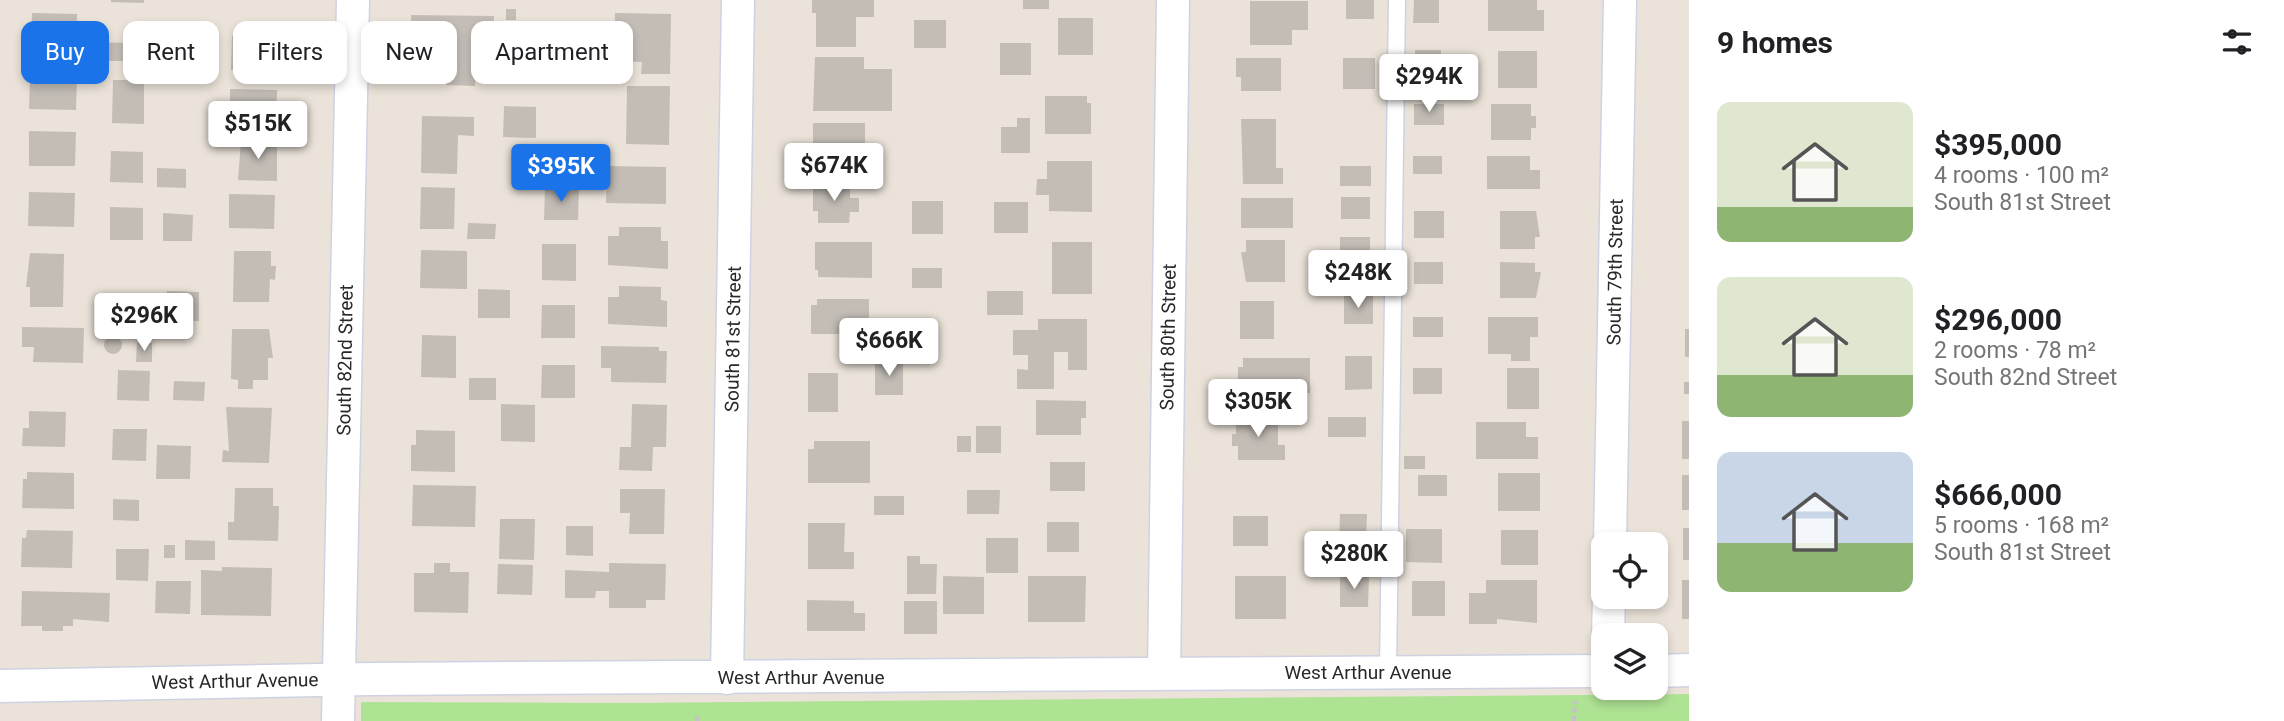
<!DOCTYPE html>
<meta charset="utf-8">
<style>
body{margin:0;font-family:Roboto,sans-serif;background:#f2f2f2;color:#202124;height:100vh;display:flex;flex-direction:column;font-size:26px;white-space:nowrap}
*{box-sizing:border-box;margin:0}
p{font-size:23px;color:#757577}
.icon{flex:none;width:38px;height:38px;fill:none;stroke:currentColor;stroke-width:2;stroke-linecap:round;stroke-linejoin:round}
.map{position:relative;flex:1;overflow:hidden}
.sheet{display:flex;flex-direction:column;background:#fff;width:595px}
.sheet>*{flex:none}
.guide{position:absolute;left:21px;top:21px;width:665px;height:63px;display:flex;gap:14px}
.controls{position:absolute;left:1591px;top:532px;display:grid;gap:14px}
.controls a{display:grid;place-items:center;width:77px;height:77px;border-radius:14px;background:#fff;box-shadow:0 4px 10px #0003;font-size:35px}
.price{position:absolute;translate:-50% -60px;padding:0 16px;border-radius:7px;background:#fff;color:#222;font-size:23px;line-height:46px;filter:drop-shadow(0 2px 4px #0008)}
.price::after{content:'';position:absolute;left:50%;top:42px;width:21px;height:16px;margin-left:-10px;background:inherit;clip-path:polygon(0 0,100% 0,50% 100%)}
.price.on{background:#1a73e8;color:#fff}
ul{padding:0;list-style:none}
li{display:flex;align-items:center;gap:21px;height:175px;padding:0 28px}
li span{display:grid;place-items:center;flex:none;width:196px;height:140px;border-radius:14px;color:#555}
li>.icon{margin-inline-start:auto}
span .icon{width:84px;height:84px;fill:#fffc;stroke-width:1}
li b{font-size:30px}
h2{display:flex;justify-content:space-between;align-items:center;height:84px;padding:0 28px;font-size:30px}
.chip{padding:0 24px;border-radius:14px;background:#fff;box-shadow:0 4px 10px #0003;font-size:24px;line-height:63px}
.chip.on{background:#1a73e8;color:#fff}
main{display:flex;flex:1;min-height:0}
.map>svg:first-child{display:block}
.park{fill:#afe394}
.building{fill:#c3bdb6}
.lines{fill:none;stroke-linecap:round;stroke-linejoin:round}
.lane-casing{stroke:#ced2e2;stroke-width:19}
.street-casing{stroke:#ced2e2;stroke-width:35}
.path{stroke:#c3c3c3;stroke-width:4.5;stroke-dasharray:5 3.5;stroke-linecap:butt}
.lane{stroke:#fff;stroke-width:16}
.street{stroke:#fff;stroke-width:32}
.labels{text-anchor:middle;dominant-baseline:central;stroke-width:7;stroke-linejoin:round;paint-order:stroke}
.street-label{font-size:19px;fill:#282828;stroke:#fff}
</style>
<main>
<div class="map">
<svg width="1689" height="721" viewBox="0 0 1689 721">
<rect width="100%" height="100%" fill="#ebe3d9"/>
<!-- park -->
<path class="park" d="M1689,694V721H361V702L627,703Z"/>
<!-- building -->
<path class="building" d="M111,0H144V3L111,2Z
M812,0H874V17H856V47H816V13H812Z
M1023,0H1049V9H1023Z
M1346,0H1374V19H1346Z
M1414,0H1439V23H1413Z
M1488,0H1537V10H1544V31H1488Z
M1250,1H1308V30H1292V45H1250Z
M506,9H516V20H506Z
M32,13L77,14L76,48L31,47Z
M615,13L671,14L670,74H641L642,62L614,61Z
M411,15L494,16V60H476L475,86L446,85V51H411Z
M1058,18H1093V55H1058Z
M914,20H946V48H914Z
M232,36L277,37V71L231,70Z
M549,40L576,42V78H549Z
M98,42L126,43V61H98Z
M1000,43H1031V75H1000Z
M1415,50H1441V78H1415Z
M1498,51H1537V88H1498Z
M155,54L185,55L184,81H155Z
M815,57H864V69H892V111H813Z
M1236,58H1281V91H1241V77H1236Z
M1343,58H1375V89H1343Z
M582,73H596V84L582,83Z
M30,76L77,77L76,110L29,109Z
M113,80H144V124L112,123Z
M627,86H670L669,145L626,144Z
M230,89L277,90L276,124L230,123Z
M1045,96H1087V103H1091V134H1045Z
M1414,104H1444V125H1414Z
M1491,104H1531V116H1536V128H1531V140H1491Z
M504,106L536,107V138L503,137Z
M422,116L474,117V136L458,135L457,174L421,173Z
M1017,118H1030V153H1001V127H1017Z
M1241,119H1276V168H1283V184H1243Z
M813,123H865V171H820V152H813Z
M29,131L76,132L75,166H29Z
M241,141L277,142V181L238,180Z
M111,151L143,152V183L110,182Z
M1413,156H1442V174H1413Z
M1487,156H1530V170H1540V189H1487Z
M1047,161H1092V212L1049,211V195H1036L1037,179H1047Z
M607,166L666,167V204L606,203Z
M1340,166H1371V186H1340Z
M157,168L186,169V188L157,187Z
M813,183H850V198H859V212H850L849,223H818V211H813Z
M421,187L455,188L454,229H420Z
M545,187L579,188L578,220H544Z
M29,192L75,193L74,227L28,226Z
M229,194L275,195L274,229L229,228Z
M1341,197H1370V219H1341Z
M1241,198H1293V228H1241Z
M912,201H943V234H912Z
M994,202H1028V233H994Z
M110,207L143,208V240H110Z
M1414,211H1444V238H1414Z
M1500,211H1536L1540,237H1535V249H1500Z
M163,213L193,215L192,241H163Z
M468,223L496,224L495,239H467Z
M619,227H661V241H668V269L608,265V236H619Z
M1340,237H1370V257H1340Z
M1246,240H1285V282H1246L1241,252H1246Z
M815,242H872V278L818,277V270H815Z
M1052,242H1092V294H1052Z
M542,244H576V281L542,280Z
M421,250L467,251V289L420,288Z
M234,251H271V266H276L275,280L270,279L269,302H233Z
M30,253L64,254L63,307H30V287H26Z
M1414,262H1443V284H1414Z
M1500,262L1535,263V272H1541L1536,298H1500Z
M912,268H942V288H912Z
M619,286L661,287V300L667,301V327L608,324V297H619Z
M478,289L510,290V318H478Z
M167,291L199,292V321L166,320Z
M987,291H1023V315H987Z
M121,293L151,294L150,321L121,320Z
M1344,295H1373V324H1344Z
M817,299H869V334H811V305H817Z
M1240,301H1274V339H1240Z
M542,305H575V338H541Z
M1413,317H1443V337H1413Z
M1488,317H1538V337H1530V361H1511V354H1488Z
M1038,319H1087V370H1068V352H1054V389H1017V369L1028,370V355H1013V330H1038Z
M22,327L84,328L83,363L33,362L34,347H22Z
M895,327H925V355H895Z
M232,329H269L273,358H268V380H253V389H238V380L231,379Z
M1685,329H1689V357H1685Z
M422,335L456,336V378L421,377Z
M104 345a9 9 0 1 1 18 0a9 9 0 1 1-18 0Z
M137,343H152V362H136Z
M601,346L659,347V351H667L666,383L611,382V368H601Z
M1345,356H1372V389L1345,390Z
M1243,358H1310V393H1238V367H1243Z
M875,362H903V395H875Z
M542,365H575V398H541Z
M1413,368H1442V394H1413Z
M1507,368H1539V409H1507Z
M118,370L150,371L149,401L117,400Z
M808,373H838V412H808Z
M469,378H496V400H469Z
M174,381L205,382L204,401L173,400Z
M1684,382H1689V394H1684Z
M1036,400L1086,401V418H1081V435H1036Z
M501,404L535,405V442L501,441Z
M632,404L667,405L666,447H653L652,471L619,470L620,447H631Z
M226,407L272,408L269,463L222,462L223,450L229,451Z
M29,411L66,412L65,447L22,446L23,428H29Z
M1236,416H1278V445H1285V460H1238V446H1232V434H1236Z
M1328,417H1366V437H1328Z
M1682,421H1689V459H1682Z
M1476,422H1526V437H1538V459H1476Z
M976,426H1001V453H976Z
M113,429H147L146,461L112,460Z
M416,430L455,431V472L411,471V445H416Z
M957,436H971V452H957Z
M814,441H870V483H808V449H814Z
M157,445L191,446L190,479H156Z
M1404,456H1425V469H1404Z
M1050,462H1085V491H1050Z
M27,472L74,473V509L22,508L23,479H27Z
M1498,473H1540V511H1498Z
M1418,475H1447V496H1418Z
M1682,475H1689V510H1682Z
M413,485L476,486L475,527L412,526Z
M235,488H273V506H279L278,541L228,540V522H234Z
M620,489H665L664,534H629L630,513H620Z
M967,490H1000L999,514H967Z
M874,496H904V515H874Z
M113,499L139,500V521L113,520Z
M1340,514H1367L1366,543H1339Z
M1233,516H1268V546H1233Z
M500,519H535L534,560L499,559Z
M1047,522H1079V552H1047Z
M808,523H845L844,552H854V569H808Z
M566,526H593V556L566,555Z
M1683,528H1689V560H1683Z
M1406,529H1442V563L1406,562Z
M27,530L73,531L72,568L21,567L22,538H26Z
M1501,530H1538V565H1501Z
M986,538H1018V573H986Z
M185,540L215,541V560H185Z
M164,545H175V558H164Z
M116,549H149L148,581L116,580Z
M907,556H920V564H937L936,594H907Z
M434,563H450V572H469L468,613L414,612V573H434Z
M609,563L666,564L665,600H646V608H609V591H596L595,598H565V570L609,572Z
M498,564L533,565L532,595L497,594Z
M222,567L272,568L271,616L201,615V570L222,571Z
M943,576L984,577V614H943Z
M1028,576H1086L1085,622H1028Z
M1235,576H1286V619H1235Z
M1340,576H1369L1368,607H1340Z
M1486,580H1537V623L1497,619V624H1469V593H1486Z
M1682,580H1689V619H1682Z
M156,581H191L190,614L155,613Z
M1412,581H1445V616H1412Z
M22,591L110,593L109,622L73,619V626H63V631H42V626H21Z
M807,600L854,601V613H865V631H807Z
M904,601H937V634H904Z"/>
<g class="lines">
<defs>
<path id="lane" d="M1388,672L1397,0"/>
<path id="street" d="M1610,544L1620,0
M1608,635L1609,597
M1656,671L1689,670
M1164,674L1173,0
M727,678L738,0
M0,686L371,679L1603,671
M338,721L353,0"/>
</defs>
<!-- lane casing -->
<use href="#lane" class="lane-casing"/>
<!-- street casing -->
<use href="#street" class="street-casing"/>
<!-- path -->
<path class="path" d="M697,721L698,713
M1574,721L1575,701"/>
<!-- lane -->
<use href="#lane" class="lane"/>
<!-- street -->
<use href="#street" class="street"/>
</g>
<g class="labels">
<!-- street labels -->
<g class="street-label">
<text transform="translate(1615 272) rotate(-89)">South 79th Street</text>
<text transform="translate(1168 337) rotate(-89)">South 80th Street</text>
<text transform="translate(733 339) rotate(-89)">South 81st Street</text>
<text transform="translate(345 360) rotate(-89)">South 82nd Street</text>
<text x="1368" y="672">West Arthur Avenue</text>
<text x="801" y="677">West Arthur Avenue</text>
<text transform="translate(235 681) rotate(-1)">West Arthur Avenue</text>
</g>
</g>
</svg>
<div class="controls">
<a><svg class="icon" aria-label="locate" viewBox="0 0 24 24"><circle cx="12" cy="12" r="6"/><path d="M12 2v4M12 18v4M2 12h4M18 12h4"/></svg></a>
<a><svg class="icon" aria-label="layers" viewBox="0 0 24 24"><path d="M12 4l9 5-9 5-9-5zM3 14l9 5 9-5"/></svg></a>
</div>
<b class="price" style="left:1429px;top:114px">$294K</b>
<b class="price" style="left:258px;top:161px">$515K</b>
<b class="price" style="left:834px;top:203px">$674K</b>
<b class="price on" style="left:561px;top:204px">$395K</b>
<b class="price" style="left:1358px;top:310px">$248K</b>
<b class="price" style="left:144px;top:353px">$296K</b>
<b class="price" style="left:889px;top:378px">$666K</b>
<b class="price" style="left:1258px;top:439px">$305K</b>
<b class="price" style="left:1354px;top:591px">$280K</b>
<div class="guide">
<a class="chip on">Buy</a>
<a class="chip">Rent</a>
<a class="chip">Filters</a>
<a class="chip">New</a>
<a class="chip">Apartment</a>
</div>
</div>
<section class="sheet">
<h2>9 homes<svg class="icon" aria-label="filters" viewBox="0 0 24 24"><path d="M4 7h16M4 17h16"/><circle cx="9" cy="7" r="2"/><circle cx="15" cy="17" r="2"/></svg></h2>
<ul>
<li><span style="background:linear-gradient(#dfe7d0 75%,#8fb573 0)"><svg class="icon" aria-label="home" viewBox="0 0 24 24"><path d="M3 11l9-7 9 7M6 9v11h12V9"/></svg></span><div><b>$395,000</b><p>4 rooms · 100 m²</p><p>South 81st Street</p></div></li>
<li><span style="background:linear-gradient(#dfe7d0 70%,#8fb573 0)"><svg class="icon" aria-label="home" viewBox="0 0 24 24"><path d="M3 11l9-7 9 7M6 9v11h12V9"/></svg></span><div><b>$296,000</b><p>2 rooms · 78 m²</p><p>South 82nd Street</p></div></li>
<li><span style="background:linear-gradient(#c9d6e8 65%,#8fb573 0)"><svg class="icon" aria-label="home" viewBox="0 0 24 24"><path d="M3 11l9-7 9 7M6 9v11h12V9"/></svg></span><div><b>$666,000</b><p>5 rooms · 168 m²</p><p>South 81st Street</p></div></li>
</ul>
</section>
</main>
